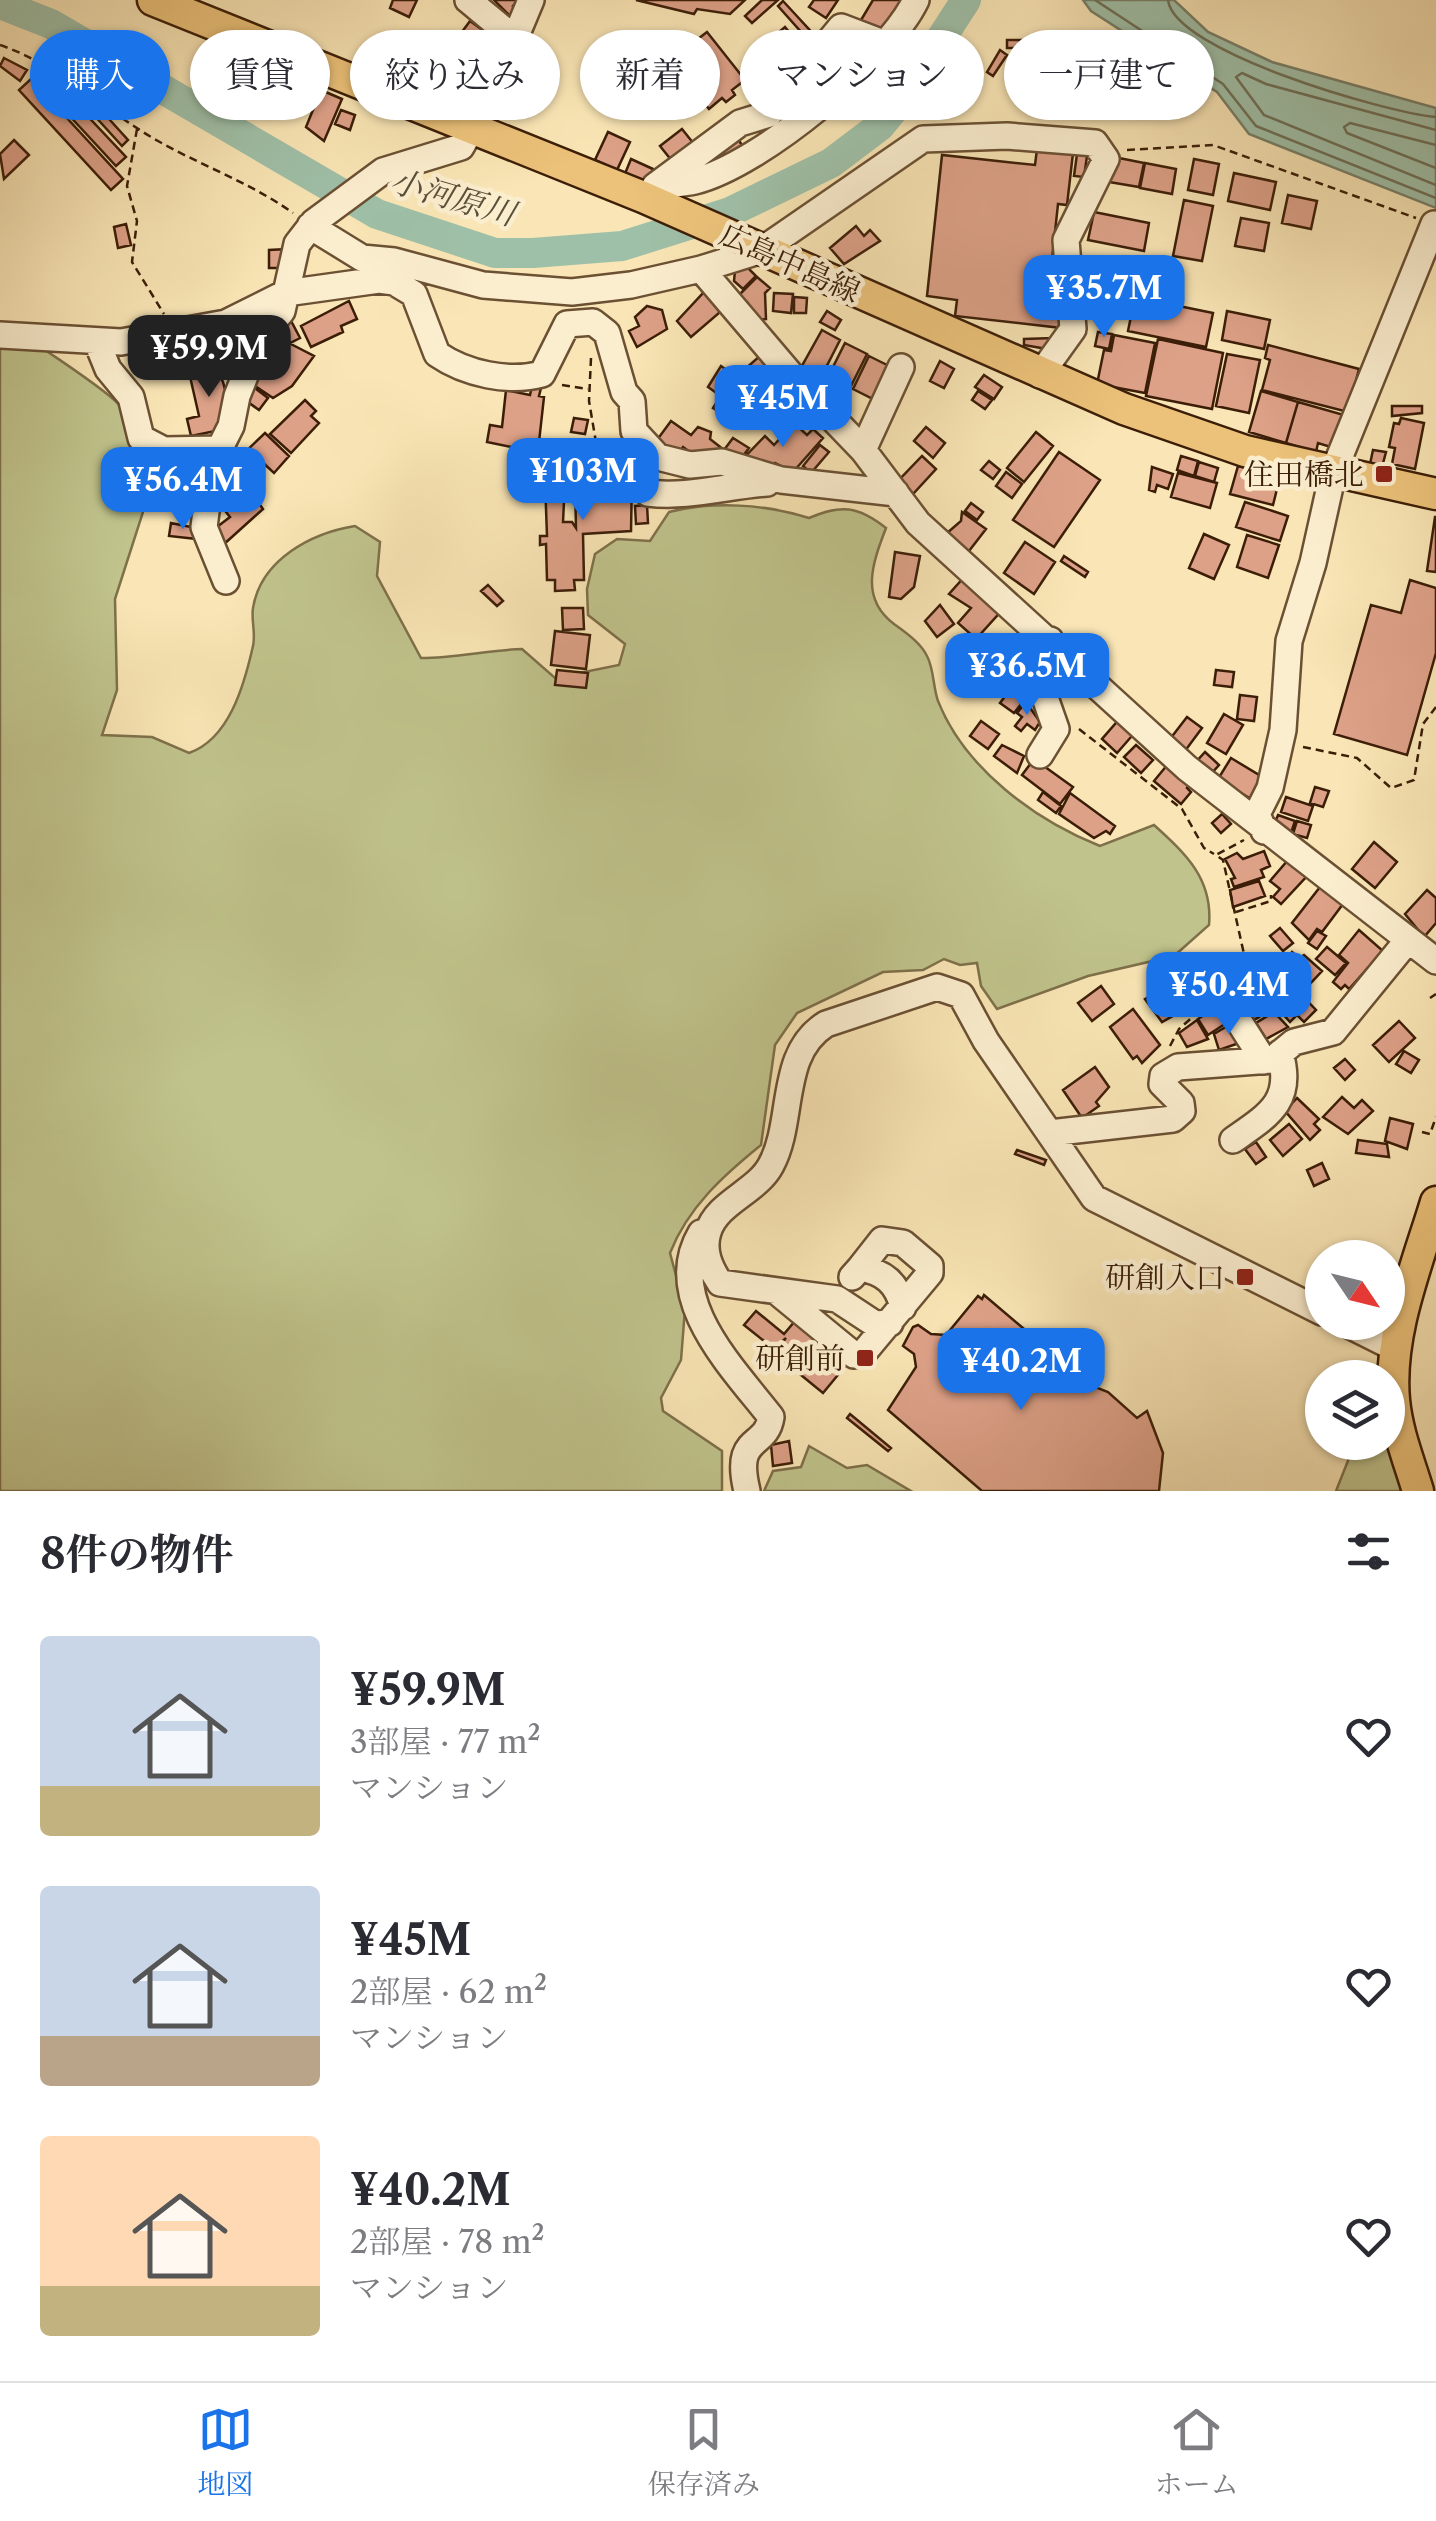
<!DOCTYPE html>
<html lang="ja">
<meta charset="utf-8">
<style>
body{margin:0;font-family:"Libre Caslon Text","Noto Serif JP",serif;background:#f2f2f3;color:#2b2b33;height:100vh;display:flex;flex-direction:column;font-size:38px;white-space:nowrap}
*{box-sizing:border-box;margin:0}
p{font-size:32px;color:#7c7c81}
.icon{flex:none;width:55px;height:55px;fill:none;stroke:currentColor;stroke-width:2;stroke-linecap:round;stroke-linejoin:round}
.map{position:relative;height:1491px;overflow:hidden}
.side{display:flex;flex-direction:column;background:#fff;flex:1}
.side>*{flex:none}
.hud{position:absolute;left:30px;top:30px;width:1378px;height:90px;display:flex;gap:20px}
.needle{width:65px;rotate:125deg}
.controls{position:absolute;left:1305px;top:1240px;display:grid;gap:20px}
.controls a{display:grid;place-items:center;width:100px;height:100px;border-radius:50%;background:#fff;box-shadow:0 2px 8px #0004;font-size:50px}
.price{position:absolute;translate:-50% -85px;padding:0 22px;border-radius:20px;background:#1a73e8;color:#fff;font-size:32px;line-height:65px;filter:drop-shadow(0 2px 5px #0008)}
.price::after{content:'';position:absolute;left:50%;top:60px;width:30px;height:22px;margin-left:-15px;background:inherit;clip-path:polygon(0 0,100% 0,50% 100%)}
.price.selected{background:#222;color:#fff}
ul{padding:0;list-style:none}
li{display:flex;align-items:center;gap:30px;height:250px;padding:0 40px}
li span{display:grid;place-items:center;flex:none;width:280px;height:200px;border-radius:10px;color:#555}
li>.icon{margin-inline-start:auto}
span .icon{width:120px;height:120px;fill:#fffc;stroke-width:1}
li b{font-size:42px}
h2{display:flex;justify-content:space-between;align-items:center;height:120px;padding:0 40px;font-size:42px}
.tag{padding:0 35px;border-radius:45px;background:#fff;box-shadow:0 2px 8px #0004;font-size:35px;line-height:90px}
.tag.selected{background:#1a73e8;color:#fff}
.tabs{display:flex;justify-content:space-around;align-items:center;height:140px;border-top:2px solid #e1e1e2;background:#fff;font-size:28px;color:#7c7c81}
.tabs a{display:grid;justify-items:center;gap:5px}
.tabs .selected{color:#1a73e8}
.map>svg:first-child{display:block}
.green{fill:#c0c38c;stroke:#7e704a;stroke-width:2.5}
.water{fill:#9fc0a8;stroke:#777f68;stroke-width:2.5}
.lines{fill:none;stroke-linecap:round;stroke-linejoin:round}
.shore{stroke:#6e6f58;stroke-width:2.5}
.river{stroke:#9fc0a8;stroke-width:30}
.building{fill:#dda188;stroke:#3c1e08;stroke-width:2.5}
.minor-casing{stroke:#6b5033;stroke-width:30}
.major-casing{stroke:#3c1e08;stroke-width:35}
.path{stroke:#3c1e08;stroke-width:2.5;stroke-dasharray:8 5;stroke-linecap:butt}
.minor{stroke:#fbeecf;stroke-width:25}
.major{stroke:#ecc27a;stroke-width:30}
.poi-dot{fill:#8f2418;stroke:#fbeecf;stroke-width:4}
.labels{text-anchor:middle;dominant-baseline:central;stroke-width:9;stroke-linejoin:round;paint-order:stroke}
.street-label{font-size:30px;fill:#3c1e08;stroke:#fbeecf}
.poi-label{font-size:30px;fill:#3c1e08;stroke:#fbeecf;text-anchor:end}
.water-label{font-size:32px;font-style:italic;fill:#5a4f38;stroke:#fbeecf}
</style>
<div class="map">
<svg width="1436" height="1491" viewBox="0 0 1436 1491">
<rect width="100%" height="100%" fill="#f9e5b5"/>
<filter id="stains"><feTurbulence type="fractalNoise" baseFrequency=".002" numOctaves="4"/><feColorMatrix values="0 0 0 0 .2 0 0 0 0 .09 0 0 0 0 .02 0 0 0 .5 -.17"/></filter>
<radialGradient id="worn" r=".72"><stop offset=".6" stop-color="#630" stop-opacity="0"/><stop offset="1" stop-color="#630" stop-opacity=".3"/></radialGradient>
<!-- green -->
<path class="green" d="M0,324C11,325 112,394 120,406C128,417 129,437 133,450C137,462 145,473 152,484L115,599L117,690L102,735L152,737L189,753C229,739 244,686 253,646C256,634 251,620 253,608C261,559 312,533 355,526L380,542L377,576L421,658C456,658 488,650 522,649L555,678L619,665L625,644L588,615L587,589L595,554L617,539L650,541L669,512C713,501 765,504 809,518C841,504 858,506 886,528C873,562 859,598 894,624C905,632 921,643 927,656C934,669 933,687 938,701C965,769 1035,820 1100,846L1154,825C1186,854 1213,879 1209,925L1174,956L1088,976L997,1009L981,986L977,963L960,965L944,959L923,970L883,972L797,1013L775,1045L761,1145C724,1175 688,1207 670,1253L685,1309L681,1360L661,1398L663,1411L722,1451V1491H0Z
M1388,1442L1405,1491H1336L1355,1443Z
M809,1446L847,1468L867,1465L911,1491H764L773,1471L801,1467Z"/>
<!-- water -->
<path class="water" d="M1083,0H1174L1208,32L1272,62L1436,108V208L1249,134L1217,92L1091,11Z"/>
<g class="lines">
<!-- shore -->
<path class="shore" d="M1095,0L1223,84L1256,126L1436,198
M1168,0C1174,52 1388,113 1436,117
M1436,130L1266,84L1242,73L1236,77L1264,115L1436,185
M1436,145L1350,123L1344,127L1347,133L1436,168"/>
<!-- river -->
<path class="river" d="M0,4L51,24L377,214L495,253H533L622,246L730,212L831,163L880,126L902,99L966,0"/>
</g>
<!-- building -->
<path class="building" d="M393,0H417L409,17L390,8Z
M494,0H518L513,6L517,9L511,17Z
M636,0H745L730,14L697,9L694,14Z
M762,0H778L752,23L745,16Z
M814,0H838L826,18L809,7Z
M873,0H900L905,5L882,36L861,20Z
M783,1L817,38L811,43L778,6Z
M470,21L495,39L481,58L456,40Z
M785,27L807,54L788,70L766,43Z
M707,32L745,80L732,90L735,95L726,102L722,98L709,109L684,78L695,69L681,52Z
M849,36L861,47L840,72L828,61Z
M1007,40H1041L1052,58L1046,62L1036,48H1007Z
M1000,50L1007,55L993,76L987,72Z
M396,56L411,62L403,83L388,78Z
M4,58L27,70L20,81L0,66Z
M414,64L428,69L420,89L407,84Z
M820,75L830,87L794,118L786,109L793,97Z
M291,76L312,84L305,100L284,92Z
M664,77L683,101L672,111L665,102L657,109L647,95Z
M31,79L123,179L111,190L19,90Z
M63,90L126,157L116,166L54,99Z
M321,90L342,99L324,141L306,127Z
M100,109L128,140L122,146L93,114Z
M341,110L355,115L350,130L335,124Z
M682,129L694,144L672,161L660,146Z
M608,132L630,142L617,170L595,160Z
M734,132L743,147L710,167L703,156Z
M14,140L29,155L4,179L0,154Z
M1037,149L1073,153L1067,205L1058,204L1051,269L1059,270L1055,307L1064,308L1062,328L955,316L957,300L927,296L942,155L1035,165Z
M1077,154L1087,156L1084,177L1074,176Z
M1114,157L1144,163L1139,187L1109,182Z
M631,159L653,169L646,186L624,176Z
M1194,159L1219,164L1213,195L1188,190Z
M1145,163L1176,169L1172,194L1140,188Z
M1234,173L1276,182L1270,210L1228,201Z
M1288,195L1317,201L1311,229L1282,223Z
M1184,200L1213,206L1202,261L1173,256Z
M1094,212L1149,223L1144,251L1088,240Z
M1241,218L1269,223L1264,251L1235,246Z
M126,224L131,245L118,248L114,227Z
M856,226L864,236L870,230L880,241L844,264L830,248Z
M287,249V268H269V250Z
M747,267L756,276L743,289L734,281L735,271Z
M757,277L770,288L765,293L766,319L749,320L748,303L739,295Z
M705,291L719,308V313L691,337L677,321Z
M1104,291L1123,295L1120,307L1102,304Z
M774,293L793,294L791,313L773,311Z
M794,297L807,298L806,313H794Z
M1135,297L1213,313L1206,347L1128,331Z
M349,301L357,319L341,326L343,332L311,347L301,326Z
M647,306L662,310L667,329L637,347L629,331L639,326L635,317Z
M827,311L841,320L835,330L820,322Z
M1227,311L1270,320L1264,349L1222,340Z
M289,317L300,338L290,343L287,337L281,340L273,326Z
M822,330L840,340L818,383L798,373Z
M1098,332L1112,334L1109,349L1095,346Z
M1114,335L1155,343L1145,393L1097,384L1104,350L1111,351Z
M1053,338L1047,349L1024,345V339Z
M1158,339L1223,353L1212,409L1146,396Z
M285,341L314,356L292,386L273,398L249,382L258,370H269Z
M845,343L867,354L850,388L828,377Z
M1268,345L1359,369L1348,412L1262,390L1270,360L1265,358Z
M1227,354L1260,360L1249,413L1216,406Z
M761,355L780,378L774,385V396L759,409L745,393L729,402L708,387L721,366L736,377Z
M869,356L891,367L875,400L853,389Z
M210,359L223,382L232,417L230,428L191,436L187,419L199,416L189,372L193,371L191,363Z
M940,361L954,369L944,388L930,381Z
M984,375L1002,387L994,399L975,387Z
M248,383L268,398L259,410L241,397Z
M532,386L541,388L539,396L544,397L539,442L528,440L526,450L487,442L490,425L502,427L506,390L530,395Z
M978,391L992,400L985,409L972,400Z
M1261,391L1298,402L1286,443L1249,432Z
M305,400L316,411L311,416L319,423L291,453L270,434Z
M718,400L746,416L741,425L713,408Z
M1298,402L1344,415L1334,448L1318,443L1316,452L1286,443Z
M1392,406H1422V413L1392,416Z
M574,418L588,420L585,434L571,432Z
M1401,418L1424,423L1415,469L1392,464L1395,448L1389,447L1394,423L1399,424Z
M671,421L691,435L698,427L711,432L710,439L724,450L702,451L697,457L683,447L677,456L654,444Z
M794,423L807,435L813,429L823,438L793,472L775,463L771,467L737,465L765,436L774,445Z
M926,427L945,443L933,458L914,441Z
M1036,432L1053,446L1024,482L1007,468Z
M265,433L289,456L274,473L259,459L252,467L240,457Z
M733,438L749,448L736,465L721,454Z
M820,445L829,452L811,473L803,466Z
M1373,450L1386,452L1382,467L1370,464Z
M1059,452L1100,480L1054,547L1013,520Z
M922,456L936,469L913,494L898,481Z
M1181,456L1198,461L1194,476L1177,470Z
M989,461L1000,470L993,479L981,470Z
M1199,462L1218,468L1214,482L1195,476Z
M1238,466L1280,477L1273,505L1230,494Z
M1152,467L1173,474L1168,489L1157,485L1155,492L1149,490Z
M1006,472L1022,484L1012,498L996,486Z
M613,473L614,479H632L631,531L583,534L584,580H574L575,590L555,591V580H547L546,544L540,545V536H547L545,481H565L563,522H572L576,528L575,483L591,482L590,474Z
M1178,473L1217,483L1210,508L1171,497Z
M248,488L263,509L223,545L213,530L230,517L222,507Z
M1245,502L1288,516L1280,541L1236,527Z
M971,503L983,512L977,520L965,511Z
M647,505L648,523L636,524L635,506Z
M962,512L986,529L969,551L946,534L961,521Z
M1435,517H1436V572L1427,571Z
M171,523L196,528L197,539L169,536Z
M1204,534L1229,545L1214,579L1189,568Z
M1247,535L1279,545L1268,578L1237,567Z
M1025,542L1055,562L1034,594L1004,573Z
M895,552L920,556L914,587L901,599L889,597Z
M1064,556L1088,572L1085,577L1061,561Z
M966,575L1004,608L976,639L958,623L971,608L949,594Z
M1410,580L1436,588V653L1407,755L1334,734L1371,605L1401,613Z
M488,585L503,601L497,606L481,591Z
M940,605L954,624L937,637L925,621Z
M562,608H583L584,629L563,630Z
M555,631L590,635L586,669L551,665Z
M557,670L588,673L586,688L555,685Z
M1216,670L1234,672L1232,687L1214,685Z
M1015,683L1029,694L1014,713L1000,703Z
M1240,695L1257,697L1254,721L1237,719Z
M1026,702L1040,722L1035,730L1027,724L1021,731L1015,726L1022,717L1017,713Z
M1224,714L1243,725L1226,754L1207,743Z
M1122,716L1138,729L1117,753L1102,739Z
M1187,717L1202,728L1185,751L1170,739Z
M981,721L999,734L988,749L970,736Z
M1002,745L1024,756L1017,773L994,756Z
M1136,745L1153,760L1141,773L1124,757Z
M1205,752L1219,765L1210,775L1196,762Z
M1231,758L1264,778L1251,799L1218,779Z
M1034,759L1073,787L1060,804L1022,775Z
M1168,764L1190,784L1187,788L1191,792L1181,804L1154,781Z
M1315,787L1329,791L1323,807L1310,803Z
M1043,792L1061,806L1056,813L1038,800Z
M1070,793L1115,826L1110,834L1106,831L1094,838L1059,814Z
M1286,797L1313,806L1308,821L1281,812Z
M1222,814L1231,824L1221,833L1212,823Z
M1278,815L1295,821L1291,833L1273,828Z
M1297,821L1311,825L1307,838L1293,834Z
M1374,842L1397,862L1375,888L1352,869Z
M1264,851L1270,866L1261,870L1264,877L1234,887L1231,879L1235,878L1225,859L1237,853L1243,859Z
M1288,860L1307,876L1281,904L1273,897L1280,889L1270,881Z
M1259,881L1265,896L1233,907L1230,890Z
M1320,887L1343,904L1322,932L1317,929L1309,940L1292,923Z
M1427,890L1436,898V923L1424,937L1405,914Z
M1280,928L1293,943L1283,951L1270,936Z
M1359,930L1383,951L1349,989L1345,985L1341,989L1333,982L1348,963L1339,955Z
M1317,931L1326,936L1317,949L1308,943Z
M1327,947L1346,963L1335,975L1316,959Z
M1292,952L1299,958L1304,955L1322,971L1308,986L1289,969L1292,965L1286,960Z
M1266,956L1282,976L1270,985L1250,966Z
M1246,977L1255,990L1235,1004L1226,990Z
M1101,986L1114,1004L1092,1021L1078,1003Z
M1165,987L1180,1012L1162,1022L1145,999Z
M1296,989L1316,1010L1304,1022L1297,1015L1290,1022L1274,1004L1279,992L1287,997Z
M1261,994L1269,1010L1258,1018L1253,1020L1236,1004L1249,996L1251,999L1243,1006Z
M1221,1003L1228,1013L1220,1018L1227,1014L1231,1020L1208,1035L1198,1019Z
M1133,1009L1160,1045L1142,1063L1137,1056L1133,1059L1110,1027Z
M1274,1012L1288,1027L1266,1039L1256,1023Z
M1197,1020L1208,1039L1187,1047L1179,1033Z
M1399,1021L1415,1038L1389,1062L1373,1045Z
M1234,1022L1245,1041L1219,1050L1214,1034Z
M1404,1051L1419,1060L1411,1073L1396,1064Z
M1345,1059L1355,1070L1345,1080L1334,1068Z
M1095,1067L1109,1087L1096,1102L1099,1106L1082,1118L1063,1090Z
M1342,1097L1354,1108L1362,1100L1373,1111L1348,1134L1323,1117Z
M1297,1098L1319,1119L1314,1124L1320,1130L1310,1140L1285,1111Z
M1390,1118L1413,1124L1407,1149L1385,1141Z
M1289,1124L1302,1139L1283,1156L1270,1140Z
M1358,1140L1387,1144L1389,1157L1356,1153Z
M1256,1142L1266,1157L1256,1164L1245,1149Z
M1017,1150L1046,1160L1044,1165L1015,1154Z
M1322,1163L1329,1179L1314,1186L1307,1170Z
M984,1295L1090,1385L1108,1392L1137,1418L1147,1411L1163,1453L1159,1491H982L888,1410L916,1367L914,1354L903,1346L913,1327L918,1325L931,1334L946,1335L978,1296L982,1299Z
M756,1311L784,1334L795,1321L847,1364L823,1393L774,1353L786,1338L774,1349L744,1325Z
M850,1414L891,1448L888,1451L847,1418Z
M789,1441L792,1463L773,1466L771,1445Z"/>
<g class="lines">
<defs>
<path id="minor" d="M468,0L515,39
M655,186L740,123L769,114L841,27L883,43
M656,186C668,184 682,184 695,181C760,165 887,60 916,0
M310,226L362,258L394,261L483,285L572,292L631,285L701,269
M0,335L121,342L226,323L286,293L379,280L394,282L414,294L437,354C466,374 509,383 542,374L567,324L593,322L607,333L624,392L632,401L634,431L658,457L690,465L722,462L781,480L896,493
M97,342L108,369L131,397L141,438L164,450L219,449
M1040,375L1073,329L1066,240L1106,159L1095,143L1007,136L923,139L762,250L701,269L792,376L863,450L918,523L1187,768L1436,961
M863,450L901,367
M648,493C687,498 726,486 767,483
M226,581L204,527L209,489L217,454L231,426L237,396L260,338L282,311L297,244L314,222L383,171L461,147L493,91L531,0
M1040,755L1056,729L1034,666L1050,640
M1264,831L1257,814L1270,788L1283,730L1289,641L1313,563L1333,473L1434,224
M1231,1009L1264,1061
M1050,1133L1173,1119L1182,1111L1181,1103L1162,1084L1163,1076L1178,1067L1272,1060L1294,1042L1333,1032L1408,940
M1233,1140C1269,1115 1294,1101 1280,1053
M701,1233C662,1298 733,1368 771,1417C766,1450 733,1433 747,1491
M852,1277L860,1268C884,1272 897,1283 903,1307
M776,1291L854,1355L865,1351L930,1273V1266L903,1243L882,1240L860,1268
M1343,1322L1395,1348
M890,1323L875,1324L837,1299L720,1283C710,1268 702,1251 708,1232C717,1202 757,1192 771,1165C795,1121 778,1054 826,1024L937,987L961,995L986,1041L1094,1198L1322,1312"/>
<path id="major" d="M153,0L643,197L1124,409L1245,451L1436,494
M1418,1491C1409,1461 1397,1432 1394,1400C1388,1334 1417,1265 1436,1202"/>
</defs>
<!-- minor casing -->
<use href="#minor" class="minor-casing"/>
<!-- major casing -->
<use href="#major" class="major-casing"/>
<!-- path -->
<path class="path" d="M0,45C59,65 105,111 158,141C202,166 251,183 293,213
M137,129L127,186L137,221L132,262L164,314
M1127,150L1213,145L1416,218
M591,358L589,401L600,466
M562,385L588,389
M1079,729L1182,809L1204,848L1214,854
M1303,747L1357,758L1391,788L1414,780L1423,724L1436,707
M1236,912L1271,901V895
M1215,994L1244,954L1223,860L1216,855L1244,840
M1430,998L1436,994
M1170,1046L1179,1029L1211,1001
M1422,1132L1430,1134L1436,1117"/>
<!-- minor -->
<use href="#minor" class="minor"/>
<!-- major -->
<use href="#major" class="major"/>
</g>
<!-- markers -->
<g class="poi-dot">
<rect x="1374" y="464" width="20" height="20" rx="5"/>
<rect x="1235" y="1267" width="20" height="20" rx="5"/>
<rect x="855" y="1348" width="20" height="20" rx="5"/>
</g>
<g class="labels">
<!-- street labels -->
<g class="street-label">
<text transform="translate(790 263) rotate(24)">広島中島線</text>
</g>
<!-- poi labels -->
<g class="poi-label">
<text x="1364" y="474">住田橋北</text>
<text x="1225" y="1277">研創入口</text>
<text x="845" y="1358">研創前</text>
</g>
<!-- water labels -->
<g class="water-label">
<text transform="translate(453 197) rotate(16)">小河原川</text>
</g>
</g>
<rect width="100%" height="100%" filter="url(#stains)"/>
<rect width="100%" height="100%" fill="url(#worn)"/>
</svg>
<div class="controls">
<a><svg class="needle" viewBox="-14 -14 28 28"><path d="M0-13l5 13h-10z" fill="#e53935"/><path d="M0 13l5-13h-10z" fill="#7c7c81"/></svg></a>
<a><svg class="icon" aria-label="layers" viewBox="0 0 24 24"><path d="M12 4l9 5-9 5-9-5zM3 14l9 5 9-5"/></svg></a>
</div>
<b class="price" style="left:1104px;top:340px">¥35.7M</b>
<b class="price selected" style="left:209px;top:400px">¥59.9M</b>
<b class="price" style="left:783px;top:450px">¥45M</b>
<b class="price" style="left:583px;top:523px">¥103M</b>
<b class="price" style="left:183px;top:532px">¥56.4M</b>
<b class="price" style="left:1027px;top:718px">¥36.5M</b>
<b class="price" style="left:1229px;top:1037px">¥50.4M</b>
<b class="price" style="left:1021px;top:1413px">¥40.2M</b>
<div class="hud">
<a class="tag selected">購入</a>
<a class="tag">賃貸</a>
<a class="tag">絞り込み</a>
<a class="tag">新着</a>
<a class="tag">マンション</a>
<a class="tag">一戸建て</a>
</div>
</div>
<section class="side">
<h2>8件の物件<svg class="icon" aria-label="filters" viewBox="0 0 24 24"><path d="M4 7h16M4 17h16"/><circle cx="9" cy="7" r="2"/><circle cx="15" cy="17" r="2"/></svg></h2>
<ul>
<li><span style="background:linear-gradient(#c9d6e8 75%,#c2b280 0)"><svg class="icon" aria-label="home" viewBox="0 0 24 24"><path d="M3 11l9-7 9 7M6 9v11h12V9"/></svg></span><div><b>¥59.9M</b><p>3部屋 · 77 m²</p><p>マンション</p></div><svg class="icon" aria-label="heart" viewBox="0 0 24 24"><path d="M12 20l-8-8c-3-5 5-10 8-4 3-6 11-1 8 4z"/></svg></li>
<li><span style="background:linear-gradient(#c9d6e8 75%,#b9a48a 0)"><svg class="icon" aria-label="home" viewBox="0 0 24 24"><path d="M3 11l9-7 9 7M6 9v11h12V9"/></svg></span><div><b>¥45M</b><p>2部屋 · 62 m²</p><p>マンション</p></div><svg class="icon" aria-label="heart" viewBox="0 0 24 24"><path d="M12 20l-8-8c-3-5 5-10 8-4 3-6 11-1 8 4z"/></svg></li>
<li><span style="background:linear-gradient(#ffd9b3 75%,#c2b280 0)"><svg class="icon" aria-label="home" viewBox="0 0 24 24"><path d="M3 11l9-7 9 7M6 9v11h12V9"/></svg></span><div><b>¥40.2M</b><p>2部屋 · 78 m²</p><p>マンション</p></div><svg class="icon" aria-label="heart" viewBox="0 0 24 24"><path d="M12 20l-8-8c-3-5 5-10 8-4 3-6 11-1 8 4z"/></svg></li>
</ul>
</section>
<nav class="tabs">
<a class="selected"><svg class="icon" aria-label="map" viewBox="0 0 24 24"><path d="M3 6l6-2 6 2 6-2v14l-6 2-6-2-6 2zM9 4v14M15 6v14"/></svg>地図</a>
<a><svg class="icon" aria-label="saved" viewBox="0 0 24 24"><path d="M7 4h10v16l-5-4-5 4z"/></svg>保存済み</a>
<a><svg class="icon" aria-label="home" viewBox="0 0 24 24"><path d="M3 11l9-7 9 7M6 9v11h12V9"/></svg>ホーム</a>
</nav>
